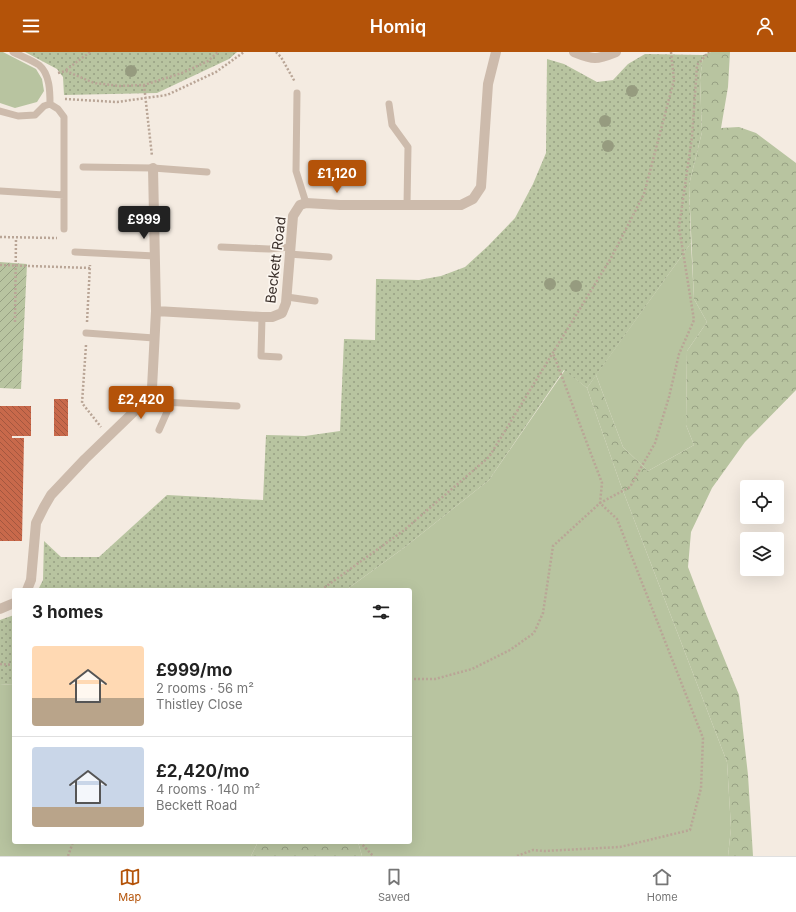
<!DOCTYPE html>
<meta charset="utf-8">
<style>
body{margin:0;font-family:Inter,sans-serif;background:#f6f6f6;color:#222;height:100vh;display:flex;flex-direction:column;font-size:15px;white-space:nowrap}
*{box-sizing:border-box;margin:0}
p{font-size:13px;color:#767676}
.icon{flex:none;width:22px;height:22px;fill:none;stroke:currentColor;stroke-width:2;stroke-linecap:round;stroke-linejoin:round}
.map{position:relative;flex:1;overflow:hidden}
.side{position:absolute;left:12px;top:536px;width:400px;height:256px;display:flex;flex-direction:column;background:#fff;border-radius:4px;box-shadow:0 4px 16px #0002}
.side>*{flex:none}
.buttons{position:absolute;left:740px;top:428px;display:grid;gap:8px}
.buttons a{display:grid;place-items:center;width:44px;height:44px;border-radius:4px;background:#fff;box-shadow:0 4px 16px #0002;font-size:20px}
.price{position:absolute;translate:-50% -34px;padding:0 9px;border-radius:4px;background:#b45309;color:#fff;font-size:13px;line-height:26px;filter:drop-shadow(0 1px 2px #0008)}
.price::after{content:'';position:absolute;left:50%;top:24px;width:12px;height:9px;margin-left:-6px;background:inherit;clip-path:polygon(0 0,100% 0,50% 100%)}
.price.active{background:#222;color:#fff}
ul{padding:0;list-style:none}
li{display:flex;align-items:center;gap:12px;height:100px;padding:0 20px}
li+li{border-top:1px solid #e0e0e0}
li span{display:grid;place-items:center;flex:none;width:112px;height:80px;border-radius:4px;color:#555}
li>.icon{margin-inline-start:auto}
span .icon{width:48px;height:48px;fill:#fffc;stroke-width:1}
li b{font-size:17px}
h2{display:flex;justify-content:space-between;align-items:center;height:48px;padding:0 20px;font-size:17px}
header{display:flex;justify-content:space-between;align-items:center;height:52px;padding:0 20px;background:#b45309;color:#fff;font-size:18px;font-weight:600}
.tabs{display:flex;justify-content:space-around;align-items:center;height:56px;border-top:1px solid #e0e0e0;background:#fff;font-size:11px;color:#767676}
.tabs a{display:grid;justify-items:center;gap:2px}
.tabs .active{color:#b45309}
.map>svg:first-child{display:block}
.grass{fill:#b8c4a0}
.forest{fill:url(#forest-crowns)}
.park{fill:url(#park-dots)}
.garden{fill:url(#garden-furrows)}
.building{fill:url(#building-back-hatch)}
.lines{fill:none;stroke-linecap:round;stroke-linejoin:round}
.path{stroke:#b9a596;stroke-width:2.5;stroke-dasharray:2 2;stroke-linecap:butt}
.lane{stroke:#cdbbac;stroke-width:7}
.street{stroke:#cdbbac;stroke-width:10}
.tree{fill:#969b7f}
.labels{text-anchor:middle;dominant-baseline:central;stroke-width:3.5;stroke-linejoin:round;paint-order:stroke}
.street-label{font-size:14px;fill:#3b302b;stroke:#fbf5ee}
</style>
<header><svg class="icon" aria-label="menu" viewBox="0 0 24 24"><path d="M4 6h16M4 12h16M4 18h16"/></svg>Homiq<svg class="icon" aria-label="person" viewBox="0 0 24 24"><circle cx="12" cy="8" r="4"/><path d="M4 21q1-7 8-7t8 7"/></svg></header>
<div class="map">
<svg width="796" height="804" viewBox="0 0 796 804">
<defs>
<pattern id="forest-crowns" width="20" height="18" patternUnits="userSpaceOnUse"><rect width="20" height="18" fill="#b8c4a0"/><path d="M2 6a3 3 0 1 1 6 0M12 15a3 3 0 1 1 6 0" fill="none" stroke="#97a083"/></pattern>
<pattern id="park-dots" width="8" height="8" patternUnits="userSpaceOnUse"><rect width="8" height="8" fill="#b8c4a0"/><path d="M2 2h.1M6 6h.1" fill="none" stroke="#97a083" stroke-width="1.8" stroke-linecap="round"/></pattern>
<pattern id="garden-furrows" width="10" height="10" patternUnits="userSpaceOnUse"><rect width="10" height="10" fill="#b8c4a0"/><path d="M-1 1l2-2M0 10L10 0M9 11l2-2" fill="none" stroke="#97a083"/></pattern>
<pattern id="building-back-hatch" width="6" height="6" patternUnits="userSpaceOnUse"><rect width="6" height="6" fill="#c8694b"/><path d="M-1 5l2 2M0 0l6 6M5-1l2 2" fill="none" stroke="#a4573f"/></pattern>
</defs>
<rect width="100%" height="100%" fill="#f4ebe1"/>
<!-- grass -->
<path class="grass" d="M0,0H3L36,17L42,27L44,39L37,50L15,56L0,51Z
M691,191L694,247L707,270L687,299L686,373L694,393L648,419L623,395L596,323Z
M565,318L587,336L620,431L727,710L731,776L728,804H362L358,790H410V538H346L405,495L489,428Z
M0,632L14,633V790H258L251,804H0Z"/>
<!-- forest -->
<path class="forest" d="M711,0H730L728,35L721,76L739,75L756,81L796,111V338L745,390L712,436L691,480L688,515L704,557L739,643L748,723L753,804H728L731,776L727,710L620,431L587,336L596,323L623,395L648,419L694,393L686,373L687,299L707,270L694,247L689,133L702,80L700,28L703,3Z
M258,790H358L362,804H251Z"/>
<!-- park -->
<path class="park" d="M25,0H237L229,7L157,41L64,43L63,25L57,17Z
M645,2L703,3L700,28L702,80L689,133L691,191L587,336L564,318L489,428L405,495L346,538H38L43,528L44,489L61,505H99L167,443L263,448L266,383L305,384L340,379L344,287L375,288L376,227L419,228L441,224L465,215L488,194L515,166L533,132L546,101L547,7L564,12L597,30L613,28L628,12Z
M14,563V633L0,632V568Z"/>
<!-- garden -->
<path class="garden" d="M0,210L27,212L21,337L0,336Z"/>
<!-- building -->
<path class="building" d="M54,347H68V384H54Z
M0,354H31V384H12V386H24L22,489H0Z"/>
<g class="lines">
<!-- path -->
<path class="path" d="M276,0L281,5L295,30
M66,18L90,0
M58,21L66,19L94,31L120,34L144,33L182,21L208,9L218,0
M144,33L152,104
M65,47L117,50L167,43L216,20L244,0
M0,185L57,186
M0,213L90,216
M15,270L16,186
M87,270L90,213
M86,293L82,351L101,375
M321,538L403,479L489,405L611,206L644,142L674,28L671,0
M0,612L14,613
M410,627H435L472,617L510,598L534,581L543,561L553,494L600,451L602,431L553,301
M360,790L373,804
M68,804L73,790
M517,804L533,798L544,799L620,795L690,778L701,736L703,686L617,467L600,451L630,435L655,391L669,345L679,302L694,268L679,175L692,85L697,13L709,0"/>
<!-- lane -->
<path class="lane" d="M13,0C21,4 32,8 39,13C50,22 50,40 50,52
M297,41L296,119L306,151
M50,52L58,57L64,65V177
M389,52L392,73L408,95L407,153
M0,59L18,64L35,63L44,54L50,52
M83,115L153,116L207,120
M0,139L64,143
M221,195L269,197L290,195
M75,200L155,204
M289,202L329,205
M287,245L315,249
M262,265L261,304L279,305
M86,281L154,286
M145,349L237,354
M159,378L171,351"/>
<!-- street -->
<path class="street" d="M574,0C594,8 596,8 616,0
M156,259L262,265H272L282,261L286,251L293,164L300,153L306,151L340,153H461L473,147L481,135L488,32L496,0
M27,538L31,528L36,471L44,455L51,443L85,407L145,349L152,336L156,259L153,116
M0,557L14,551"/>
</g>
<!-- trees -->
<g class="tree">
<circle cx="131" cy="19" r="6"/>
<circle cx="632" cy="39" r="6"/>
<circle cx="605" cy="69" r="6"/>
<circle cx="608" cy="94" r="6"/>
<circle cx="550" cy="232" r="6"/>
<circle cx="576" cy="234" r="6"/>
</g>
<g class="labels">
<!-- street labels -->
<g class="street-label">
<text transform="translate(275 208) rotate(-83)">Beckett Road</text>
</g>
</g>
</svg>
<div class="buttons">
<a><svg class="icon" aria-label="locate" viewBox="0 0 24 24"><circle cx="12" cy="12" r="6"/><path d="M12 2v4M12 18v4M2 12h4M18 12h4"/></svg></a>
<a><svg class="icon" aria-label="layers" viewBox="0 0 24 24"><path d="M12 4l9 5-9 5-9-5zM3 14l9 5 9-5"/></svg></a>
</div>
<b class="price" style="left:337px;top:142px">£1,120</b>
<b class="price active" style="left:144px;top:188px">£999</b>
<b class="price" style="left:141px;top:368px">£2,420</b>
<section class="side">
<h2>3 homes<svg class="icon" aria-label="filters" viewBox="0 0 24 24"><path d="M4 7h16M4 17h16"/><circle cx="9" cy="7" r="2"/><circle cx="15" cy="17" r="2"/></svg></h2>
<ul>
<li><span style="background:linear-gradient(#ffd9b3 65%,#b9a48a 0)"><svg class="icon" aria-label="home" viewBox="0 0 24 24"><path d="M3 11l9-7 9 7M6 9v11h12V9"/></svg></span><div><b>£999/mo</b><p>2 rooms · 56 m²</p><p>Thistley Close</p></div></li>
<li><span style="background:linear-gradient(#c9d6e8 75%,#b9a48a 0)"><svg class="icon" aria-label="home" viewBox="0 0 24 24"><path d="M3 11l9-7 9 7M6 9v11h12V9"/></svg></span><div><b>£2,420/mo</b><p>4 rooms · 140 m²</p><p>Beckett Road</p></div></li>
</ul>
</section>
</div>
<nav class="tabs">
<a class="active"><svg class="icon" aria-label="map" viewBox="0 0 24 24"><path d="M3 6l6-2 6 2 6-2v14l-6 2-6-2-6 2zM9 4v14M15 6v14"/></svg>Map</a>
<a><svg class="icon" aria-label="saved" viewBox="0 0 24 24"><path d="M7 4h10v16l-5-4-5 4z"/></svg>Saved</a>
<a><svg class="icon" aria-label="home" viewBox="0 0 24 24"><path d="M3 11l9-7 9 7M6 9v11h12V9"/></svg>Home</a>
</nav>
